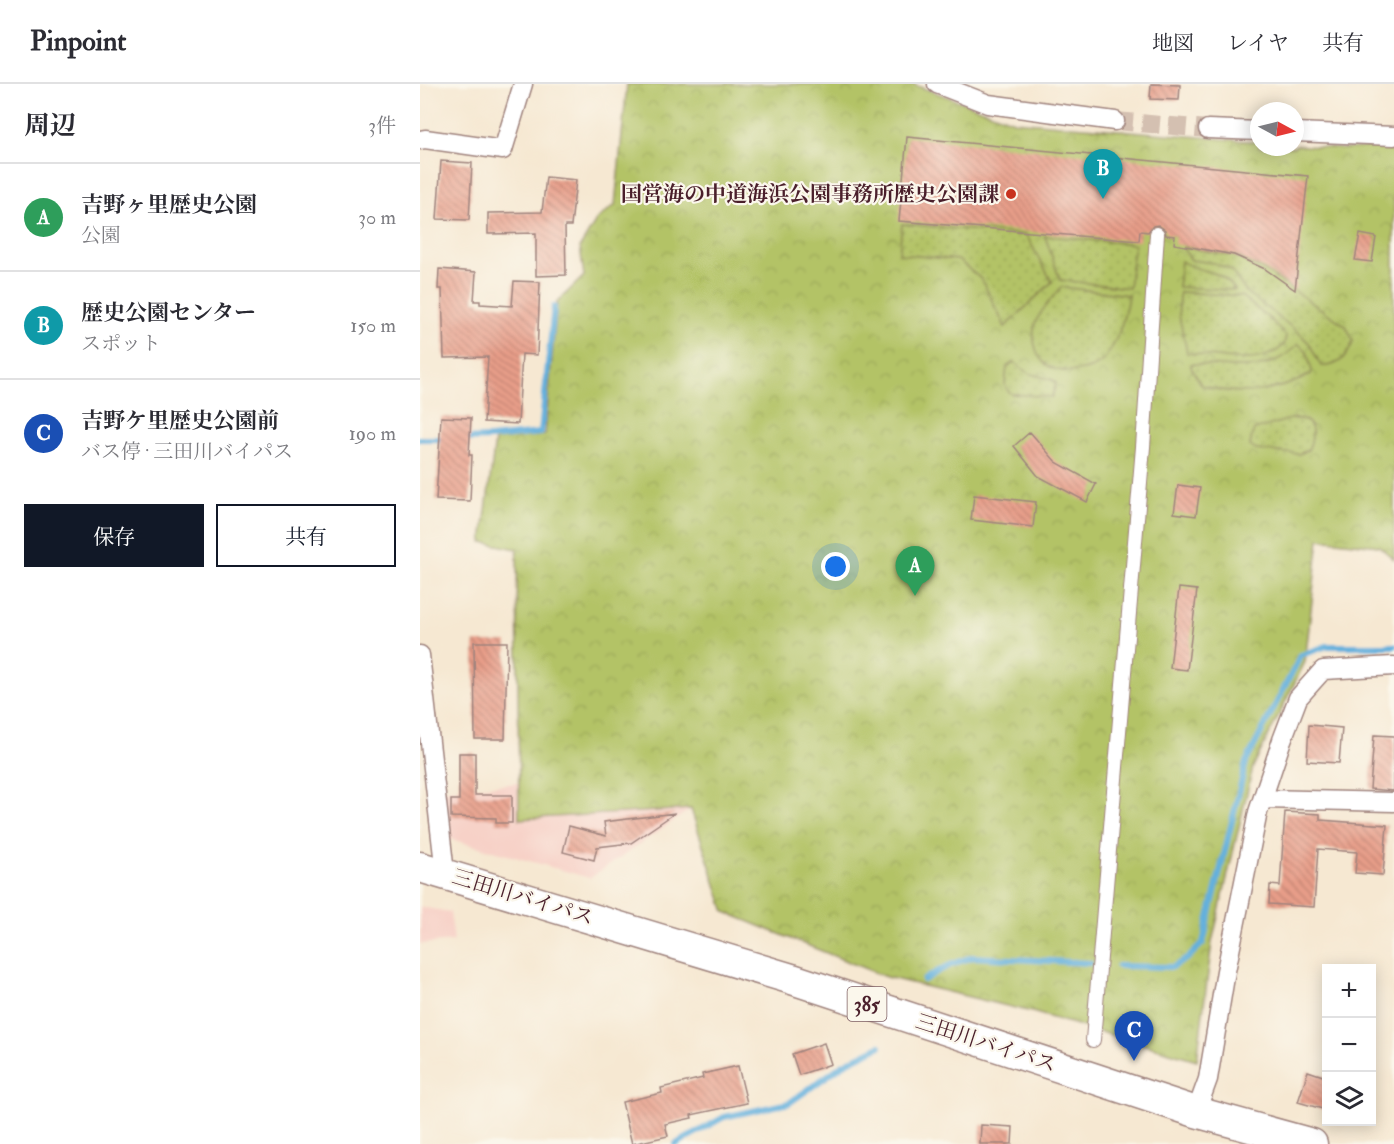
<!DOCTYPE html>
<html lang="ja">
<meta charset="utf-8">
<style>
:root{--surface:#fff;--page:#f7f7f7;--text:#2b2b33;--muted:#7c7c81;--line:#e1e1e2;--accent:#111827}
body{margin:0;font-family:"IM FELL Double Pica","Noto Serif JP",serif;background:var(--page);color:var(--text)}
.controls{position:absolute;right:18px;bottom:18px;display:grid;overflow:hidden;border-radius:0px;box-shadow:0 3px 15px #0003}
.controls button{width:54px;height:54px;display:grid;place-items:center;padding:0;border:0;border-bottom:2px solid var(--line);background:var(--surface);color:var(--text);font:30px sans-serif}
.compass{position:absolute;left:830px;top:18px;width:54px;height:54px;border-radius:50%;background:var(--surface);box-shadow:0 3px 15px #0003;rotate:97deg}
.you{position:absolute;left:416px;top:483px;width:21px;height:21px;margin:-15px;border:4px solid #fff;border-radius:50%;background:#1a73e8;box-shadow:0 0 0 9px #1a73e833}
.badge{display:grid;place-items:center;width:39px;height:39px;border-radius:50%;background:var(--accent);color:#fff;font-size:20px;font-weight:700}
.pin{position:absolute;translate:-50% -50px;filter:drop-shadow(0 2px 3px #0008)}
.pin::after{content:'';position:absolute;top:32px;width:21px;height:18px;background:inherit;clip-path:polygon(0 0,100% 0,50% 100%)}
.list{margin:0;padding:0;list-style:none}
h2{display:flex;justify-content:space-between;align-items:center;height:78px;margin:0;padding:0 24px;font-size:26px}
h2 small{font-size:20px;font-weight:400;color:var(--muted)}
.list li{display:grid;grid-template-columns:39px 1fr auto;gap:18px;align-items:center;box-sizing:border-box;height:108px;padding:0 24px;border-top:2px solid var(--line)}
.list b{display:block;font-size:22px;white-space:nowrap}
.list p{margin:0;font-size:20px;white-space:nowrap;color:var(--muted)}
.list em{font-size:20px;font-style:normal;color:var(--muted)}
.actions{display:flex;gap:12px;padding:18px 24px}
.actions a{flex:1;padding:14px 0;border:2px solid var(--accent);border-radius:0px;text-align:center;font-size:21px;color:var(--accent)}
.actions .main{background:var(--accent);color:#fff}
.icon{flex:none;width:33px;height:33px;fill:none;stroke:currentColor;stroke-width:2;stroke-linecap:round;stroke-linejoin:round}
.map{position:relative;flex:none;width:974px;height:1060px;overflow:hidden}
header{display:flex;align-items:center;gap:36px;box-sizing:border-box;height:84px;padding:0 30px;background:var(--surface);border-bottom:2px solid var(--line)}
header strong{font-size:28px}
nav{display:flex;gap:33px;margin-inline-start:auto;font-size:21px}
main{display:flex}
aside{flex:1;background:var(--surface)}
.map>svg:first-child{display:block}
.built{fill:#f7d1c7}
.park{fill:url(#park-crowns);stroke:#7e7148;stroke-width:1.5}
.garden{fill:url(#garden-dots);stroke:#7e7148;stroke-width:1.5}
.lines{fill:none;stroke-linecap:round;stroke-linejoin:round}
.stream{stroke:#64b0dd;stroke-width:6}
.building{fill:url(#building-back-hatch)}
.minor-tunnel{stroke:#d4c0b1;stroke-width:18;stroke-dasharray:18 9;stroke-linecap:butt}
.pedestrian-casing{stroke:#a0847e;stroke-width:16}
.minor-casing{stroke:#a0847e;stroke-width:21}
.trunk-casing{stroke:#a0847e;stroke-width:33}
.pedestrian{stroke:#fff;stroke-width:14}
.minor{stroke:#fff;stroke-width:18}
.trunk{stroke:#fff;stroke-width:30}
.poi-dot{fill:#c8321e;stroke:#fbf7ec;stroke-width:2}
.labels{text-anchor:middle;stroke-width:4.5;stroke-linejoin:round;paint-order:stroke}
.shield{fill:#fbf7ec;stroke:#7f6065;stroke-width:1.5}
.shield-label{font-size:20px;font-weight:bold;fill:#4a1f2b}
.poi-label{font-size:21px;font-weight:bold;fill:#4a1f2b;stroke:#fbf7ec;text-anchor:end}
.street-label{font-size:21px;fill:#4a1f2b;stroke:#fbf7ec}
</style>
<header>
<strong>Pinpoint</strong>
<nav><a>地図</a><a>レイヤ</a><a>共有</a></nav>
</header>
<main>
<aside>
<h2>周辺<small>3件</small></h2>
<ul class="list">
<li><span class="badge" style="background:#2e9e5b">A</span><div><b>吉野ヶ里歴史公園</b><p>公園</p></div><em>30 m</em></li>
<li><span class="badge" style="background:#0f9aa8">B</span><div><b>歴史公園センター</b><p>スポット</p></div><em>150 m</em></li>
<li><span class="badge" style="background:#1a4fb4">C</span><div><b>吉野ケ里歴史公園前</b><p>バス停 · 三田川バイパス</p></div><em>190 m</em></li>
</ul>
<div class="actions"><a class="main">保存</a><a>共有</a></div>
</aside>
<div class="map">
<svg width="974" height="1060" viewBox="0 0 974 1060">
<defs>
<pattern id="park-crowns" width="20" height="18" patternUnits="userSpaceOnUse" patternTransform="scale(1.5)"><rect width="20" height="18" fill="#b3c366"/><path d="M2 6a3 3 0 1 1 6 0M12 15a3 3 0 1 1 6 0" fill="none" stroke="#9ba759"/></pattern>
<pattern id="garden-dots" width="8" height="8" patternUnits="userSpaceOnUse" patternTransform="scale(1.5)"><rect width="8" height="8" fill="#b3c366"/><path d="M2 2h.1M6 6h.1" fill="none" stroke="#9ba759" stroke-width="1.8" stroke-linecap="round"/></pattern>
<pattern id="building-back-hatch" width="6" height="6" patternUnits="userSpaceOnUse" patternTransform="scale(1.5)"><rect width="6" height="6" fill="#e89e89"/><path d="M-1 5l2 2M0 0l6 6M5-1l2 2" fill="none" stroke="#be8070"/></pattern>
</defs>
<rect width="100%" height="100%" fill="#fbf7ec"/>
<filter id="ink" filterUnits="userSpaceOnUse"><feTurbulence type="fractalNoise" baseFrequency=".0167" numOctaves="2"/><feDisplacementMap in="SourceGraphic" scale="12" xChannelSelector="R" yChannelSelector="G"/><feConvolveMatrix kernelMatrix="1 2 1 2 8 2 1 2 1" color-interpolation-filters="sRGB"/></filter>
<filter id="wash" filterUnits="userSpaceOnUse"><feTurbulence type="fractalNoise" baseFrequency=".008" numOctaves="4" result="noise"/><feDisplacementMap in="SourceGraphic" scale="24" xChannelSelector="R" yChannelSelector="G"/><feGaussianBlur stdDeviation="1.35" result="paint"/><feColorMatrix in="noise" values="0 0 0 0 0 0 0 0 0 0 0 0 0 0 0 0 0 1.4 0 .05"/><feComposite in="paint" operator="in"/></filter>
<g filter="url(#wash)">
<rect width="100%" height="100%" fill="#f6e8d2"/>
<!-- built -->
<path class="built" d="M99 699 100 735 271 725 170 794 27 754 21 706Z
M0 823 30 828 34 857 0 860Z"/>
<!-- park -->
<path class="park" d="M207 0H492L594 37 839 58V63H875V61L924 65 974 61V475L959 462 899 455 885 578 833 683 792 858 777 976 612 928 466 893 305 828 271 725 99 735 97 465 62 458 75 356 125 351 137 218 164 192 160 163 177 135 195 121Z"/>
<!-- garden -->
<path class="garden" d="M482 140 606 151 632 198 585 243 562 196 538 176 479 170Z
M625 152 714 160 709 204 640 196Z
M764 163 814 172 845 187 926 242 933 257C928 273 918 283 901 282L889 259 878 248 826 208 811 186 794 179 771 176 764 166Z
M761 177C782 191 798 182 815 206L758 203Z
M641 203 708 211C705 232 698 258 684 275 673 288 647 290 632 284 616 278 611 255 615 240 619 228 633 213 641 203Z
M760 208 821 212 851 236 866 252 864 261C840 285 797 272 767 269 764 248 755 230 760 208Z
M878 260 886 266 892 287 891 290C859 309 816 313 781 301L771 283V280C812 281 846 294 878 260Z
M594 278 608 289 633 296 636 299 632 313 592 310 588 307 585 301 587 283Z
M870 335C894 332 896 348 888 366L879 370 836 366 830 362 832 351 834 346Z"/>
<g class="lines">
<!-- stream -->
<path class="stream" d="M0 355H26
M42 355 71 354 121 349 134 223
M698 882 753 883 768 874 783 859 826 678 881 571 907 562H974
M504 896C520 885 534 878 553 873L670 879
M256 1060 304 1033 369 1019 424 980 460 962"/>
</g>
<g id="blocks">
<!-- building -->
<path class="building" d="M731 0 760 1 759 16 730 15Z
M487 53 888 92 875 206 845 185 814 171 754 160 755 152 746 151 745 146 738 141 733 142 728 148 720 147 719 157 479 137Z
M21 77 52 79 49 136 17 135Z
M126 93 156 96 151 142H145L146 191 116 192V149L68 150V129L122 128Z
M940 150 956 153 952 178 935 176Z
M19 185 56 188 54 217H60V220L92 222 94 197 120 198 117 271 102 270 98 340 64 338 68 273 24 274 22 205H18Z
M21 333 51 334 49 371H52L50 417 16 416Z
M610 348 636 378 676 400 667 418 618 392 594 362Z
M758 401 780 404 776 432 754 429Z
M554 411 616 418 613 443 551 436Z
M759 504 777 506 767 586 750 584Z
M54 558H87L85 655H55Z
M889 641 922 644 919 679 887 677Z
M954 651 974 652V707L950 705Z
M39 669H55V711H92V739H76V734L31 733V716H39Z
M865 728 900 730V736L967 741 963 791 935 789 937 768 898 765 894 823 849 820 850 801 860 802Z
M255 729 211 759 177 763 174 776 143 768 149 742 186 752 184 738Z
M404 959 411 980 379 991 372 970Z
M318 982 327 1019 271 1031 272 1034 245 1040 248 1052 212 1060 202 1018 242 1009 241 1004 283 994 282 990Z
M888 987 906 993V1026L878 1018Z
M561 1041 593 1043 592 1060H560Z"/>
</g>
</g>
<g filter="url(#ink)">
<use href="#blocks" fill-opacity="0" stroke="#a0847e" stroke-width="1.5"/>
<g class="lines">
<!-- minor-tunnel -->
<path class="minor-tunnel" d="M695 37 788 45"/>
<!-- pedestrian casing -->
<g class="pedestrian-casing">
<path id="pedestrian" d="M673 956 723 363 737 150"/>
</g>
<!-- minor casing -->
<g class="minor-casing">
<path id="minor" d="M517 0 568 20 695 37
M788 45 839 47
M875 48 974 52
M0 56 5 55 83 66 103 0
M0 571 25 789
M843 715 974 718
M776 1028 788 995 806 887 838 728 862 656 878 614 903 586 974 582"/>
</g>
<!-- trunk casing -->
<g class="trunk-casing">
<path id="trunk" d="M0 783 372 895 776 1028 892 1060"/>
</g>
<!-- pedestrian -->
<use href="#pedestrian" class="pedestrian"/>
<!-- minor -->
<use href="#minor" class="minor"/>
<!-- trunk -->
<use href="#trunk" class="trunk"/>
</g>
</g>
<!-- markers -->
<circle class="poi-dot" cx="591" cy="110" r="6"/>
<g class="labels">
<!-- shield labels -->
<rect class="shield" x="427.5" y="903" width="39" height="34" rx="4.5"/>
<g class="shield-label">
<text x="447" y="927">385</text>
</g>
<!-- poi labels -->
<g class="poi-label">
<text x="579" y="117">国営海の中道海浜公園事務所歴史公園課</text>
</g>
<!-- street labels -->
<g class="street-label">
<text transform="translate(103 813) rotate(17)" y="7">三田川バイパス</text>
<text transform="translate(566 959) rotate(18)" y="7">三田川バイパス</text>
</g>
</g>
</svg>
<div class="controls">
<button>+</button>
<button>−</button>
<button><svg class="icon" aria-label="layers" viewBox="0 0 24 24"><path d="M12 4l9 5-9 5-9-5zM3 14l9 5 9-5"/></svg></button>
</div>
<svg class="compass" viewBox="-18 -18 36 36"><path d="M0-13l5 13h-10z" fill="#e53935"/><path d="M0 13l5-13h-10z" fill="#7c7c81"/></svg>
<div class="you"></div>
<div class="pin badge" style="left:495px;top:512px;background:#2e9e5b">A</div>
<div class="pin badge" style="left:683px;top:115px;background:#0f9aa8">B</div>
<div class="pin badge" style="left:714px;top:977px;background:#1a4fb4">C</div>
</div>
</main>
